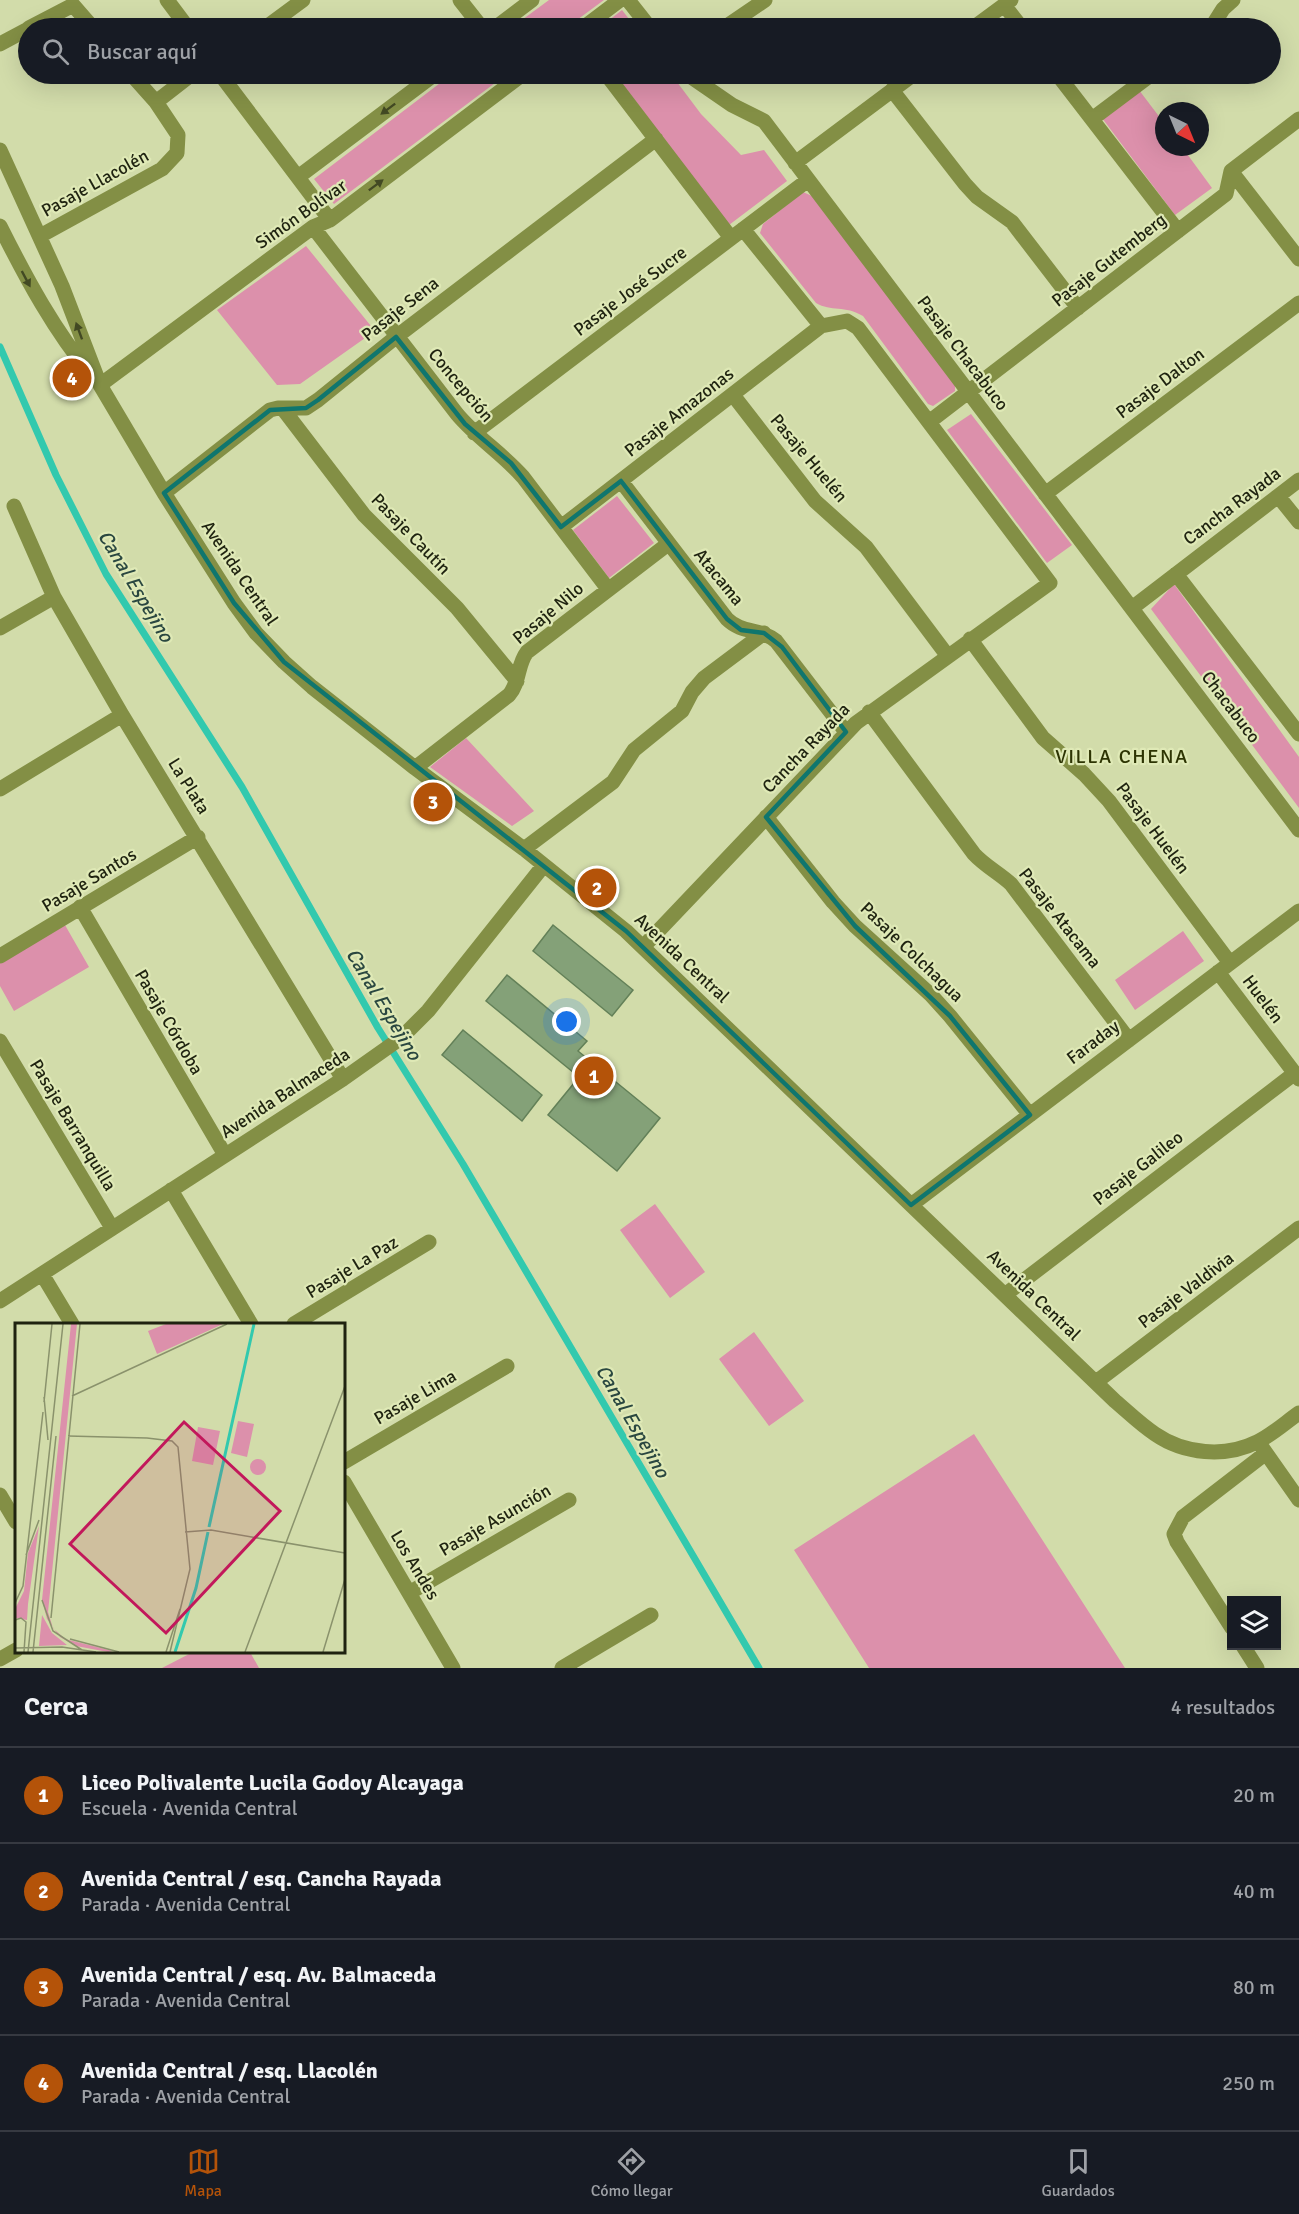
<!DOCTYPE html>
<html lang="es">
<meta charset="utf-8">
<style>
:root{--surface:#171b24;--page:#242831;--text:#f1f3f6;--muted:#9ea1a6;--line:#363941;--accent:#b45309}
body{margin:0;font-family:Signika,sans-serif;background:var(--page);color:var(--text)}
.controls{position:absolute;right:18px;bottom:18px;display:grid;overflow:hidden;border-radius:0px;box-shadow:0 6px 24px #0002}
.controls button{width:54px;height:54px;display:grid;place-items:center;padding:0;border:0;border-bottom:2px solid var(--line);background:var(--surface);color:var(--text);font:30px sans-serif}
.compass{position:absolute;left:1155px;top:102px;width:54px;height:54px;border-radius:50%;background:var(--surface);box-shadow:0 6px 24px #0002;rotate:137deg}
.you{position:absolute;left:567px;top:1022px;width:21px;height:21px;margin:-15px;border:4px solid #fff;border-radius:50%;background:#1a73e8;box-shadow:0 0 0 9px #1a73e833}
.badge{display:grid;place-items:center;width:39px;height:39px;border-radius:50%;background:var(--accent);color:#fff;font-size:20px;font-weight:700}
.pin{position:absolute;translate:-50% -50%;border:3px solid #fff;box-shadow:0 2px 6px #0006}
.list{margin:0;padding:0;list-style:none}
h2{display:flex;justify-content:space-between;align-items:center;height:78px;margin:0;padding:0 24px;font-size:26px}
h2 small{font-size:20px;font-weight:400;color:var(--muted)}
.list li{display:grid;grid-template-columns:39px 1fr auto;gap:18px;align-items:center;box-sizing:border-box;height:96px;padding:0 24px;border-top:2px solid var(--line)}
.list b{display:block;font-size:22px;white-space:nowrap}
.list p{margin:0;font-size:20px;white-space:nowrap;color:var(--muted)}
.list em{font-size:20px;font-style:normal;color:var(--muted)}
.icon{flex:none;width:33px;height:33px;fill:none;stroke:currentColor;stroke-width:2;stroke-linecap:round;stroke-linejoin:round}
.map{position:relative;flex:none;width:1299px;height:1668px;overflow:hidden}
.search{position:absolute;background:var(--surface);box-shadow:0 6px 24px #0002;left:18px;right:18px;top:18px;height:66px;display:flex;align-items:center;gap:15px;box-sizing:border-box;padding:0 21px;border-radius:33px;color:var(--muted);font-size:22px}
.sheet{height:462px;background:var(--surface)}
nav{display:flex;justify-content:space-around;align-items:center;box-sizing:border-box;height:84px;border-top:2px solid var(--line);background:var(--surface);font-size:16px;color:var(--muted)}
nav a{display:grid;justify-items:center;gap:3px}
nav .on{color:var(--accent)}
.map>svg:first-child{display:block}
.green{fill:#dc90ab}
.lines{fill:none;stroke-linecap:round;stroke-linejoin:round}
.stream{stroke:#32c9ae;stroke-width:7}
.building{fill:#84a178;stroke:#638058;stroke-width:1.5}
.minor{stroke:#838f45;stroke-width:15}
.oneway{fill:#424923}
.marked{fill:none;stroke:#0f766e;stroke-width:4.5;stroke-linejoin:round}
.labels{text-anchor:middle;stroke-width:4.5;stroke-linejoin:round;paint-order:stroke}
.street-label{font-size:18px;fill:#1f2310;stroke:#dfe9b6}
.water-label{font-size:20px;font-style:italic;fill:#2a4740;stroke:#dfe9b6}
.neighbourhood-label{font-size:20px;letter-spacing:1.5px;fill:#2d3403;stroke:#dfe9b6}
.inset-river{fill:none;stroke:#32c9ae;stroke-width:3}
.inset-road{fill:none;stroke:#8a926c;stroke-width:1.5}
.view{fill:#c2185b;fill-opacity:0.15;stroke:#c2185b;stroke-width:3}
.inset-edge{fill:none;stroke:#1f2310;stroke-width:3}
</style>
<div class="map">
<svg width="1299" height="1668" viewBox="0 0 1299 1668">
<rect width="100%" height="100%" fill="#d2dcaa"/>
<!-- green -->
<path class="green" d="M549 0H604L566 28H511Z
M622 10 636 28H599Z
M452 74H507L334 204 314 179Z
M615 74H671L701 114 741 155 764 150 787 181 729 225Z
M1139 90 1164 123V147H1182L1212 188 1175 215 1102 118Z
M803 192 812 196 955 385V391L933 406 928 404 863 316C845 305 831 312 816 303L760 233 763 224Z
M306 246 375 331 300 384 277 385 217 310Z
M971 414 1072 545 1047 563 947 430Z
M617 496 654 543 609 578 573 530Z
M1174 584 1299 757V808L1151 609Z
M466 738 534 811 512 826 430 767Z
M65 925 89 967 14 1011 0 986V963Z
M1183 931 1204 961 1135 1010 1115 980Z
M655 1204 705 1272 670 1298 620 1230Z
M754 1332 804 1401 769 1426 719 1359Z
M974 1434 1125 1668H869L794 1550Z
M193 1652H250L259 1668H162Z"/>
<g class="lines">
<!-- stream -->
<path class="stream" d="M0 347 56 475 106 574 242 787 378 1028 463 1164 759 1668"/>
</g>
<!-- building -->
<path class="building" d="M553 925 633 990 612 1016 533 951Z
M507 975 587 1041 578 1051 660 1118 617 1171 548 1115 579 1077 486 1001Z
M463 1030 542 1095 522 1121 442 1055Z"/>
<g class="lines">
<!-- minor -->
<path class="minor" d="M167 0 188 28
M460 0 482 28
M628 0 650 28
M1004 5 1022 28
M29 28 73 5 93 28
M265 28 303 0
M495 28 532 0
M583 28 620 0
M724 28 765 0
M973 28 1011 0
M1211 28 1223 9 1233 0
M0 44 28 29
M220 74 330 220
M606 74 731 238
M687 74 732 105 764 121 1299 830
M1057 74 1178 231
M892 90 965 184 977 197 1012 222 1078 308
M156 102 192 74
M1092 119 1152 74
M0 150 62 286 100 385 164 493 234 603 256 633 284 662 312 687 415 768 524 849 626 931 1115 1401C1128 1412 1140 1424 1155 1434 1184 1454 1225 1458 1257 1442 1272 1435 1286 1422 1299 1413
M795 163 914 74
M1231 171 1299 259
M298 177 435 74
M0 226C27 280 54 330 92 376
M313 227 457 414C477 438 503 454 523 477L608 589
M40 236 162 169 177 153 178 135 156 102 131 74
M100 385 313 227 330 220 523 74
M733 395 815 501 866 547 947 655
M283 409 364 515 457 608 517 681
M929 422 1226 194 1231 171 1299 119
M474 433 808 180
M621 481 727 619C742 634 761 628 776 641L846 732
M164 493 270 410 278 408H306L318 400 396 337 656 139
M1045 494 1299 303
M1278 496 1299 522
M14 506 54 597 122 715 343 1079
M561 527 821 326
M1176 574 1299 734
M1132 608 1299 480
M0 628 54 597
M970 639 1043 738 1084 774 1109 801 1230 963
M869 712 974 854C985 866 999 873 1011 884L1129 1040
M415 768 509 695C520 682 517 665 527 652L668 544
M0 789 122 715
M766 817 833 902 855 926 931 995 950 1016 1030 1115
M524 849 613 782 634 750 682 711 692 692 704 678 764 633
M80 907 225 1155
M643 947 856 723 1050 583 858 328 847 321 821 326 743 229
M0 956 198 837
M1218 972 1299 1079
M0 1041 112 1228
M171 1190 251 1324
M911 1205 1299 911
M42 1274 72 1324
M1006 1294 1295 1073
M0 1301 343 1079 401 1038 428 1011 544 865
M294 1324 429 1242
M1096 1382 1299 1228
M1261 1446 1299 1500
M344 1462 507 1366
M344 1482 453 1668
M0 1495 16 1522
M409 1593 569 1500
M1232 1628 1177 1542 1174 1534 1183 1517 1266 1453
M1243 1646 1257 1668
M0 1659 16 1650
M562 1668 651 1615"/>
</g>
<!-- one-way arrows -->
<defs><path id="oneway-solid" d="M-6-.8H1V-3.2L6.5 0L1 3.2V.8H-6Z" transform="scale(1.5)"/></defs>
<g class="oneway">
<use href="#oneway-solid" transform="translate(388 109) rotate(143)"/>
<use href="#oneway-solid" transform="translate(376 185) rotate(-37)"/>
<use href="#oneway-solid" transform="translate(26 279) rotate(62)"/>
<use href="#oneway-solid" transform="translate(79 331) rotate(-110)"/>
</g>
<!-- marked area -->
<path class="marked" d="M396 337 465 424 511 463 561 527 621 481 727 619 741 630 764 633 782 647 846 732 766 817 855 926 950 1016 1030 1115 911 1205 626 931 284 662 234 603 164 493 270 410 306 408 318 400Z"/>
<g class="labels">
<!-- street labels -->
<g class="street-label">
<text transform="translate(95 183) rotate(-29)" y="6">Pasaje Llacolén</text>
<text transform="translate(301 214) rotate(-35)" y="6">Simón Bolívar</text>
<text transform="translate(1109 260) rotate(-38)" y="6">Pasaje Gutemberg</text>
<text transform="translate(630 291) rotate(-37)" y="6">Pasaje José Sucre</text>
<text transform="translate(400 309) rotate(-38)" y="6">Pasaje Sena</text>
<text transform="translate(963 353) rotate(53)" y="6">Pasaje Chacabuco</text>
<text transform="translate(1160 383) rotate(-37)" y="6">Pasaje Dalton</text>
<text transform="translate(461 385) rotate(50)" y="6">Concepción</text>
<text transform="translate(679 412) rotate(-38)" y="6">Pasaje Amazonas</text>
<text transform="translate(809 458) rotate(50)" y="6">Pasaje Huelén</text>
<text transform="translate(1232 506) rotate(-37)" y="6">Cancha Rayada</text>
<text transform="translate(411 534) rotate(46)" y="6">Pasaje Cautín</text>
<text transform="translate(240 573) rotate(56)" y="6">Avenida Central</text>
<text transform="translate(719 577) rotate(51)" y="6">Atacama</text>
<text transform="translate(548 613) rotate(-40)" y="6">Pasaje Nilo</text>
<text transform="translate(1231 707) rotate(53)" y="6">Chacabuco</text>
<text transform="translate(806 748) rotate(-46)" y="6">Cancha Rayada</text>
<text transform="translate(189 786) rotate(58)" y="6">La Plata</text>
<text transform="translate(1153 828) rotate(53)" y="6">Pasaje Huelén</text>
<text transform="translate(89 880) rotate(-31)" y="6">Pasaje Santos</text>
<text transform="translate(1060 918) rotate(52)" y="6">Pasaje Atacama</text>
<text transform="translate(912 952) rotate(44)" y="6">Pasaje Colchagua</text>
<text transform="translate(682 958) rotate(43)" y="6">Avenida Central</text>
<text transform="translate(1263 999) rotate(53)" y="6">Huelén</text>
<text transform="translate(169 1022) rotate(60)" y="6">Pasaje Córdoba</text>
<text transform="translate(1093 1042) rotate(-37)" y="6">Faraday</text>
<text transform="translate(285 1093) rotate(-33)" y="6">Avenida Balmaceda</text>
<text transform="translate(73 1125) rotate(59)" y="6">Pasaje Barranquilla</text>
<text transform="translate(1138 1168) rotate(-38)" y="6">Pasaje Galileo</text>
<text transform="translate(352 1267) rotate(-31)" y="6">Pasaje La Paz</text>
<text transform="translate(1186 1290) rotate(-37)" y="6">Pasaje Valdivia</text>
<text transform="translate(1034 1295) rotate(44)" y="6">Avenida Central</text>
<text transform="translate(415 1397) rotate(-30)" y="6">Pasaje Lima</text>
<text transform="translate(495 1520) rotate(-30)" y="6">Pasaje Asunción</text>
<text transform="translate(415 1565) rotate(59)" y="6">Los Andes</text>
</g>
<!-- water labels -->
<g class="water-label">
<text transform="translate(136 586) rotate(59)" y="7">Canal Espejino</text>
<text transform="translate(384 1004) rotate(59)" y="7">Canal Espejino</text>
<text transform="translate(633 1421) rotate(60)" y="7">Canal Espejino</text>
</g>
<!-- neighbourhood labels -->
<g class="neighbourhood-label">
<text x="1122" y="763">VILLA CHENA</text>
</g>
</g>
<!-- overview -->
<g transform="translate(15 1323)">
<rect width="330" height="330" fill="#d2dcaa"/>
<path d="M56 1H62L33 289 38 305 50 316 98 328 93 329 61 323 45 314 32 296 27 277ZM151 1H208L142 31 133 8ZM223 98 239 101 232 134 216 130ZM183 104 205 108 198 142 177 138ZM235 144a8 8 0 1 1 16 0a8 8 0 1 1-16 0ZM24 203 13 281 12 297 0 295V286L9 268 13 230ZM27 292 37 310 52 322 24 323Z" fill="#dc90ab"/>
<path class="inset-river" d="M194 204 239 1M160 329 181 265 193 209"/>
<path class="inset-road" d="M57 73 212 1M29 74 33 117M29 79 37 1M53 113 132 115 157 118 163 124 175 246 155 329M170 209 196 207 330 230M11 232 24 197M27 277 38 308 67 327M0 280 8 263 28 89M36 295 65 1M0 297 6 295 11 299 9 329M55 316 104 329M0 325 47 324 81 329M13 329 48 1M18 329 41 113M151 329 165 286M230 329 330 63M308 329 330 256"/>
<path class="view" d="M169 99 265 188 151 310 55 221Z"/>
<rect width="330" height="330" class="inset-edge"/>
</g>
</svg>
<div class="controls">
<button><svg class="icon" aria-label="layers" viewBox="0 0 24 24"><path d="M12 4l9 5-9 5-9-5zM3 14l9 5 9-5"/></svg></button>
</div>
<svg class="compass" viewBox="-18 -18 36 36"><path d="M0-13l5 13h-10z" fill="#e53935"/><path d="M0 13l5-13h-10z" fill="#9ea1a6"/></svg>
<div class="you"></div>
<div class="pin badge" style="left:594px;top:1076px">1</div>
<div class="pin badge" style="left:597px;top:888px">2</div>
<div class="pin badge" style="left:433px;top:802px">3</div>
<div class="pin badge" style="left:72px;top:378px">4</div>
<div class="search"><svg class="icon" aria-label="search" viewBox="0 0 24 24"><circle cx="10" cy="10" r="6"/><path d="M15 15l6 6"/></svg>Buscar aquí</div>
</div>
<section class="sheet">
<h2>Cerca<small>4 resultados</small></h2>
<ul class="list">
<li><span class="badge">1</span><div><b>Liceo Polivalente Lucila Godoy Alcayaga</b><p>Escuela · Avenida Central</p></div><em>20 m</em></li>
<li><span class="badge">2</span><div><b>Avenida Central / esq. Cancha Rayada</b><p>Parada · Avenida Central</p></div><em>40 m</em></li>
<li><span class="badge">3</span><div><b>Avenida Central / esq. Av. Balmaceda</b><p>Parada · Avenida Central</p></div><em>80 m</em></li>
<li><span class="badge">4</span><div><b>Avenida Central / esq. Llacolén</b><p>Parada · Avenida Central</p></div><em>250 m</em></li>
</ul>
</section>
<nav>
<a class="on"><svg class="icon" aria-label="map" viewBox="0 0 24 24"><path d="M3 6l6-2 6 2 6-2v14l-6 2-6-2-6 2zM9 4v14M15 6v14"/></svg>Mapa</a>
<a><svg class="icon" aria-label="directions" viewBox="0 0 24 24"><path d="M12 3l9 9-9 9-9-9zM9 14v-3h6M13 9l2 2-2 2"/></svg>Cómo llegar</a>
<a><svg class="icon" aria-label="saved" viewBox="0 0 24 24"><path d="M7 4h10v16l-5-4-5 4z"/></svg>Guardados</a>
</nav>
